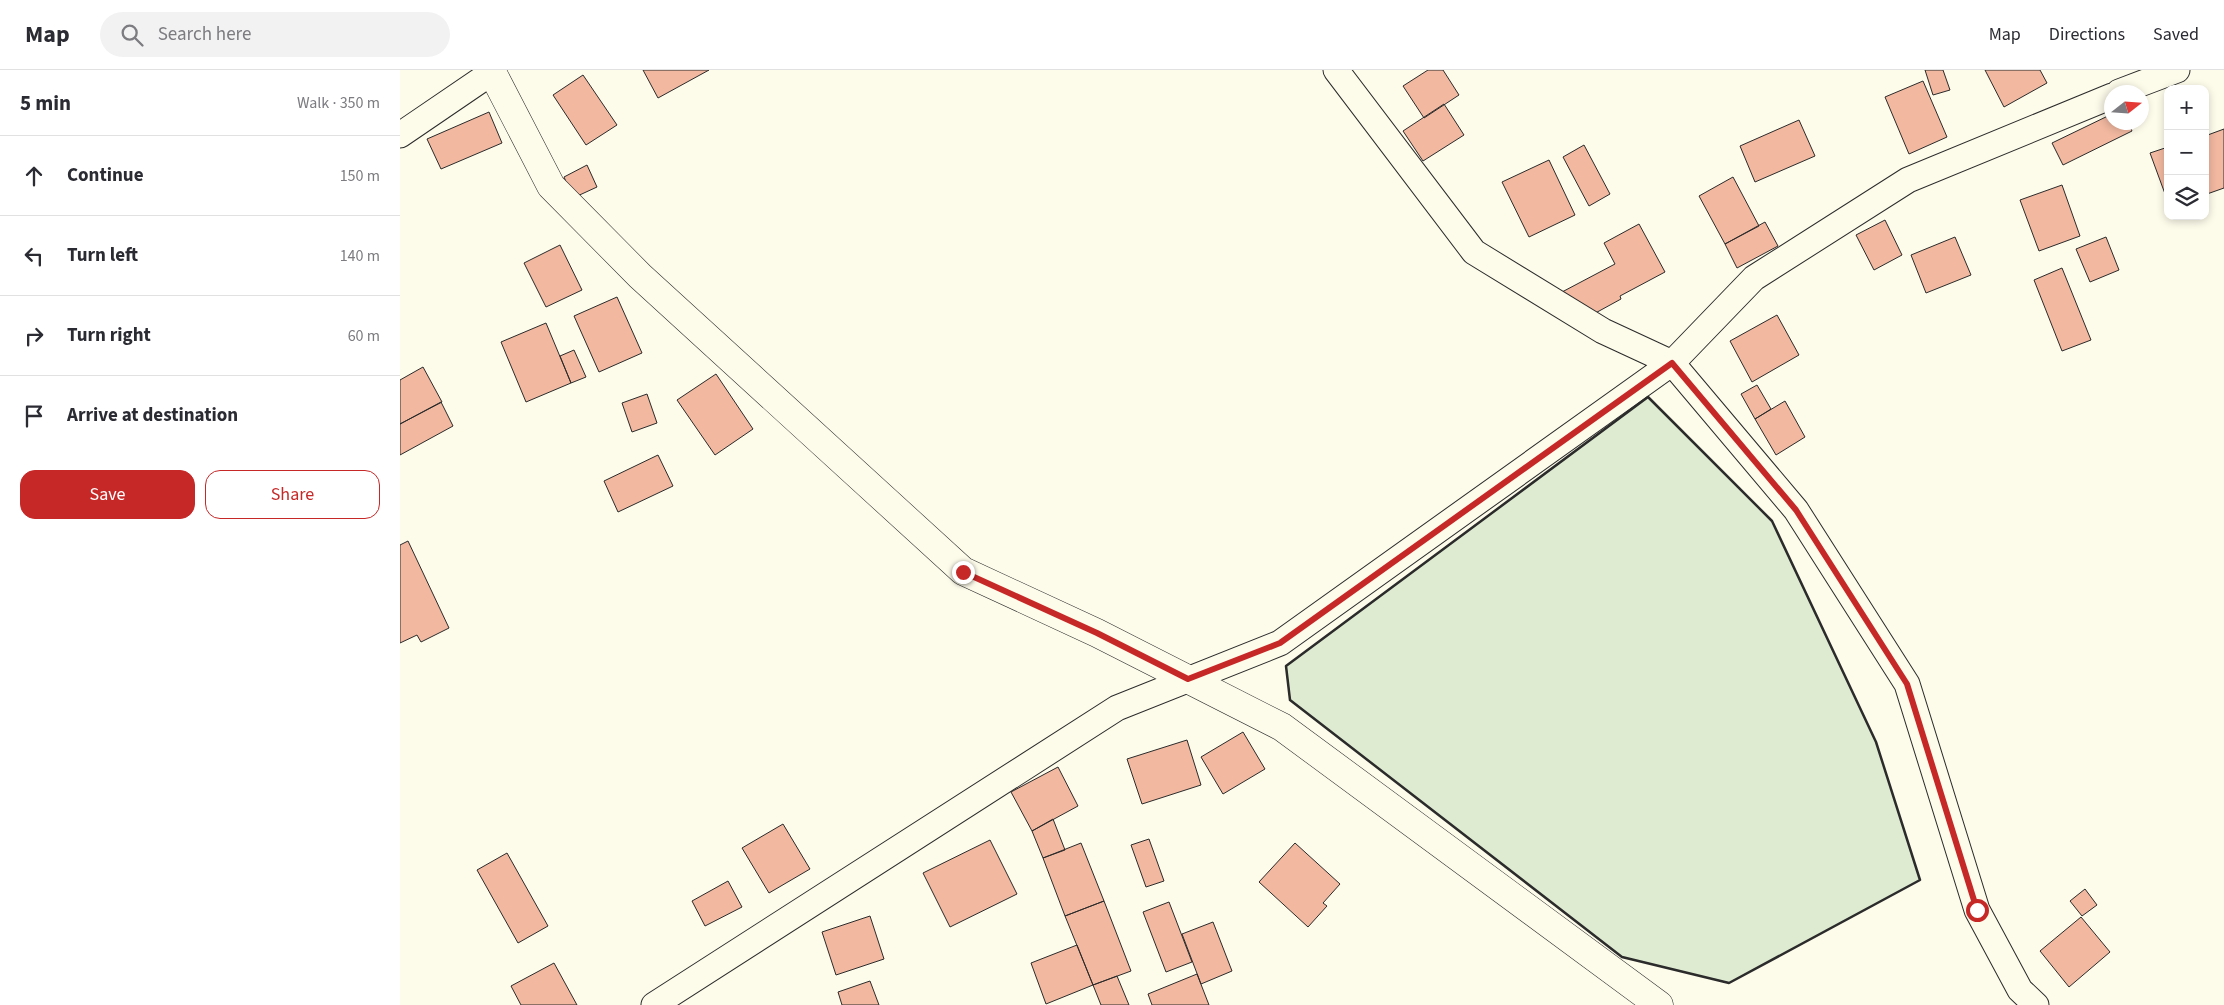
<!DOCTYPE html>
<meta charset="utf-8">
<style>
:root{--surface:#fff;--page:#f2f2f3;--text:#2b2b33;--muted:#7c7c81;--line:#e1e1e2;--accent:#c62828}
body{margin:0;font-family:"Source Sans 3",sans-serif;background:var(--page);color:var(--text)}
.controls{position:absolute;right:15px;top:15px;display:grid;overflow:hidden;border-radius:10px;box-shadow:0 2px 8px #0003}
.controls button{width:45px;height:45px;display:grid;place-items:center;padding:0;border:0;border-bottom:1px solid var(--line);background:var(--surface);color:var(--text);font:25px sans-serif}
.compass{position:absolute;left:1704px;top:15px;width:45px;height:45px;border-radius:50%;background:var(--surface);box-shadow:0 2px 8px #0003;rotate:73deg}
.stop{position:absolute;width:15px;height:15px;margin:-11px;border:4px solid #c62828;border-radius:50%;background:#fff}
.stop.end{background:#c62828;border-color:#fff;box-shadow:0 1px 5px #0008}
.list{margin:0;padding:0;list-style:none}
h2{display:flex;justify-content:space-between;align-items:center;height:65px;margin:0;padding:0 20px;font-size:21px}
h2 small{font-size:16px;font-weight:400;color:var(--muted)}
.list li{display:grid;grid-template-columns:32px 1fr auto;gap:15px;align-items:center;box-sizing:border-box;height:80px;padding:0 20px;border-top:1px solid var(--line)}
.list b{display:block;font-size:19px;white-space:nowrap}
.list em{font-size:16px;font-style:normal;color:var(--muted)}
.actions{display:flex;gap:10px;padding:15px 20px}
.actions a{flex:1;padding:11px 0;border:1px solid var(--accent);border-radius:15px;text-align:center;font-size:18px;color:var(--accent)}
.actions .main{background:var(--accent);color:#fff}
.icon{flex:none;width:28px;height:28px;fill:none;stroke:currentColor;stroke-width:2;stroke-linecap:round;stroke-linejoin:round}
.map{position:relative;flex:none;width:1824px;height:935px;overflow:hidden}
header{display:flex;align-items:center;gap:30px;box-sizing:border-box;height:70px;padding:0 25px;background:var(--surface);border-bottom:1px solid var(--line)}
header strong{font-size:24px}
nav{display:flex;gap:28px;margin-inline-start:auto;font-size:18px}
.search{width:350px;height:45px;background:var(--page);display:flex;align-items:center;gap:12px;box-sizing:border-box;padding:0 18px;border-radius:28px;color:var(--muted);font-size:19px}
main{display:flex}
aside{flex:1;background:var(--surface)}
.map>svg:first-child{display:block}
.green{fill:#deebd1;stroke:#74746e}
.building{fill:#f2b8a0;stroke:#2b2b2b}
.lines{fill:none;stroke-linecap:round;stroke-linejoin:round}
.street-casing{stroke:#2b2b2b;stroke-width:27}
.secondary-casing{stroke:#2b2b2b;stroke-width:29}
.street{stroke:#fdfbea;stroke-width:25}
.secondary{stroke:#fdfbea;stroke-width:28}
.wall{stroke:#2b2b2b;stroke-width:2.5}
.route{stroke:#c62828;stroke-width:6}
</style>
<header>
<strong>Map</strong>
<div class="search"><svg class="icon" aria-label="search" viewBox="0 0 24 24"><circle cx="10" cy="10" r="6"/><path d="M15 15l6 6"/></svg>Search here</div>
<nav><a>Map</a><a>Directions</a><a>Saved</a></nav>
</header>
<main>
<aside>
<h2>5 min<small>Walk · 350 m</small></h2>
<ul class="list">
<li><svg class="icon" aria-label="ahead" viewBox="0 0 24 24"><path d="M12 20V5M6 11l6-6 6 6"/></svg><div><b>Continue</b></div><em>150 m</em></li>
<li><svg class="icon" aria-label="left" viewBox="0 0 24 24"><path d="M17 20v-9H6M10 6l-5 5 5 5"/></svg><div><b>Turn left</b></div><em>140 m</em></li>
<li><svg class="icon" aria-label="right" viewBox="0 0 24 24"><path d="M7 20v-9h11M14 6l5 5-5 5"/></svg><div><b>Turn right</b></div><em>60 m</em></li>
<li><svg class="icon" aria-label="arrive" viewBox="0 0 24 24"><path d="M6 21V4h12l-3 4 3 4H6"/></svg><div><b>Arrive at destination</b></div></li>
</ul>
<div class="actions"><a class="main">Save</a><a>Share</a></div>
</aside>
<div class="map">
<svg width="1824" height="935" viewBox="0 0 1824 935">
<rect width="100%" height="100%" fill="#fdfbea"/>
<!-- green -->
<path class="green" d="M1248 327 1372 451 1476 672 1520 810 1329 913 1222 887 890 630 886 596Z"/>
<!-- building -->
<path class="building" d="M243 0H309L258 28Z
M1028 0H1043L1059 25 1024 48 1003 16Z
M1525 0H1543L1550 20 1533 25Z
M1585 0H1640L1647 13 1604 37Z
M183 5 217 55 186 75 153 25Z
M1523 11 1547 67 1509 84 1485 27Z
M1044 34 1064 65 1023 91 1003 61Z
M89 42 102 73 41 99 27 69Z
M1712 44V52H1728L1732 61 1663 95 1652 73Z
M1399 50 1415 86 1355 112 1340 76Z
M1824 59V118L1807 124 1805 66Z
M1184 75 1210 124 1189 136 1163 87Z
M1768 77V132L1750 83Z
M1149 90 1175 145 1129 167 1102 112Z
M187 95 197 117 173 128 164 107Z
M1333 107 1359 156 1325 174 1299 126Z
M1662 115 1680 166 1639 181 1620 130Z
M1485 150 1502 185 1474 200 1456 165Z
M1365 152 1378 176 1337 198 1325 174Z
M1239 154 1265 202 1220 226 1221 229 1190 246 1162 222 1215 194 1204 173Z
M1555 167 1571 205 1526 223 1511 185Z
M1706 167 1719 200 1690 212 1676 179Z
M160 175 182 220 146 237 124 193Z
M1662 198 1691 270 1662 281 1634 210Z
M217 227 242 283 199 302 174 246Z
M1377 245 1399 285 1352 312 1330 271Z
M146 253 171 313 126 332 101 272Z
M174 280 186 307 171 313 160 286Z
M23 297 42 332 0 354V310Z
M316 304 353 359 315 385 277 330Z
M1357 315 1371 339 1355 349 1341 324Z
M247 324 257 353 232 362 222 333Z
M1385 331 1405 367 1376 385 1355 349Z
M41 332 53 356 0 385V354Z
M258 385 273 416 218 442 204 411Z
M8 471 49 558 21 572 17 565 0 573V475Z
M843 662 865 699 823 724 801 687Z
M787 670 801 715 742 734 727 689Z
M658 697 678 736 632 761 611 722Z
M653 749 665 780 643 788 632 761Z
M383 754 410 799 369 823 342 778Z
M749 769 764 811 746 817 731 775Z
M590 770 617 824 550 857 523 803Z
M681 773 704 831 665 846 643 788Z
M895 773 940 814 923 833 927 836 908 857 859 812Z
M107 783 148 856 118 873 77 800Z
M328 811 342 837 305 856 292 831Z
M1685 819 1697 835 1682 846 1670 831Z
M704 831 731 901 693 915 665 846Z
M769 832 792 892 766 902 743 842Z
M470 846 484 889 436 905 422 862Z
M1681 847 1710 882 1669 917 1640 881Z
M813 852 832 901 801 914 782 864Z
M677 875 693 915 646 934 631 893Z
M154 893 177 935H121L111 916Z
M797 904 809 935H752L748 924Z
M717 906 729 935H701L693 915Z
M470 911 479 935H442L438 922Z"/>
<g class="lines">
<!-- street casing -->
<g class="street-casing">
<path id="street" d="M936 0 1074 182 1203 261 1272 293 1396 440 1507 614 1577 840 1620 920 1636 935
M1719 22 1777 0
M0 65 91 3
M254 935 717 638 880 573 1272 293 1354 208 1508 110 1712 26"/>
</g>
<!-- secondary casing -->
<g class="secondary-casing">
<path id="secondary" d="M91 0 151 116 240 206 563 501 697 563 882 657 1259 935"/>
</g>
<!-- street -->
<use href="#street" class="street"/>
<!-- secondary -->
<use href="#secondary" class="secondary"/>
<!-- wall -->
<path class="wall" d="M1248 327 1372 451 1476 672 1520 810 1329 913 1222 887 890 630 886 596Z"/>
</g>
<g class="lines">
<!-- route -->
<path class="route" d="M563 502 697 563 788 609 880 573 1272 293 1396 440 1507 614 1577 840"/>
</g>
</svg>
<div class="controls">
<button>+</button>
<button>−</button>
<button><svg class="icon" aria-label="layers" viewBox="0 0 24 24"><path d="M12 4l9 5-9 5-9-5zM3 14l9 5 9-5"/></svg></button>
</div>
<svg class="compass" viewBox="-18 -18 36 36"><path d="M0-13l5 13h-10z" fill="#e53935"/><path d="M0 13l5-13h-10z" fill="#7c7c81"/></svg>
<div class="stop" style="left:1577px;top:840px"></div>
<div class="stop end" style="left:563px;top:502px"></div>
</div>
</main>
